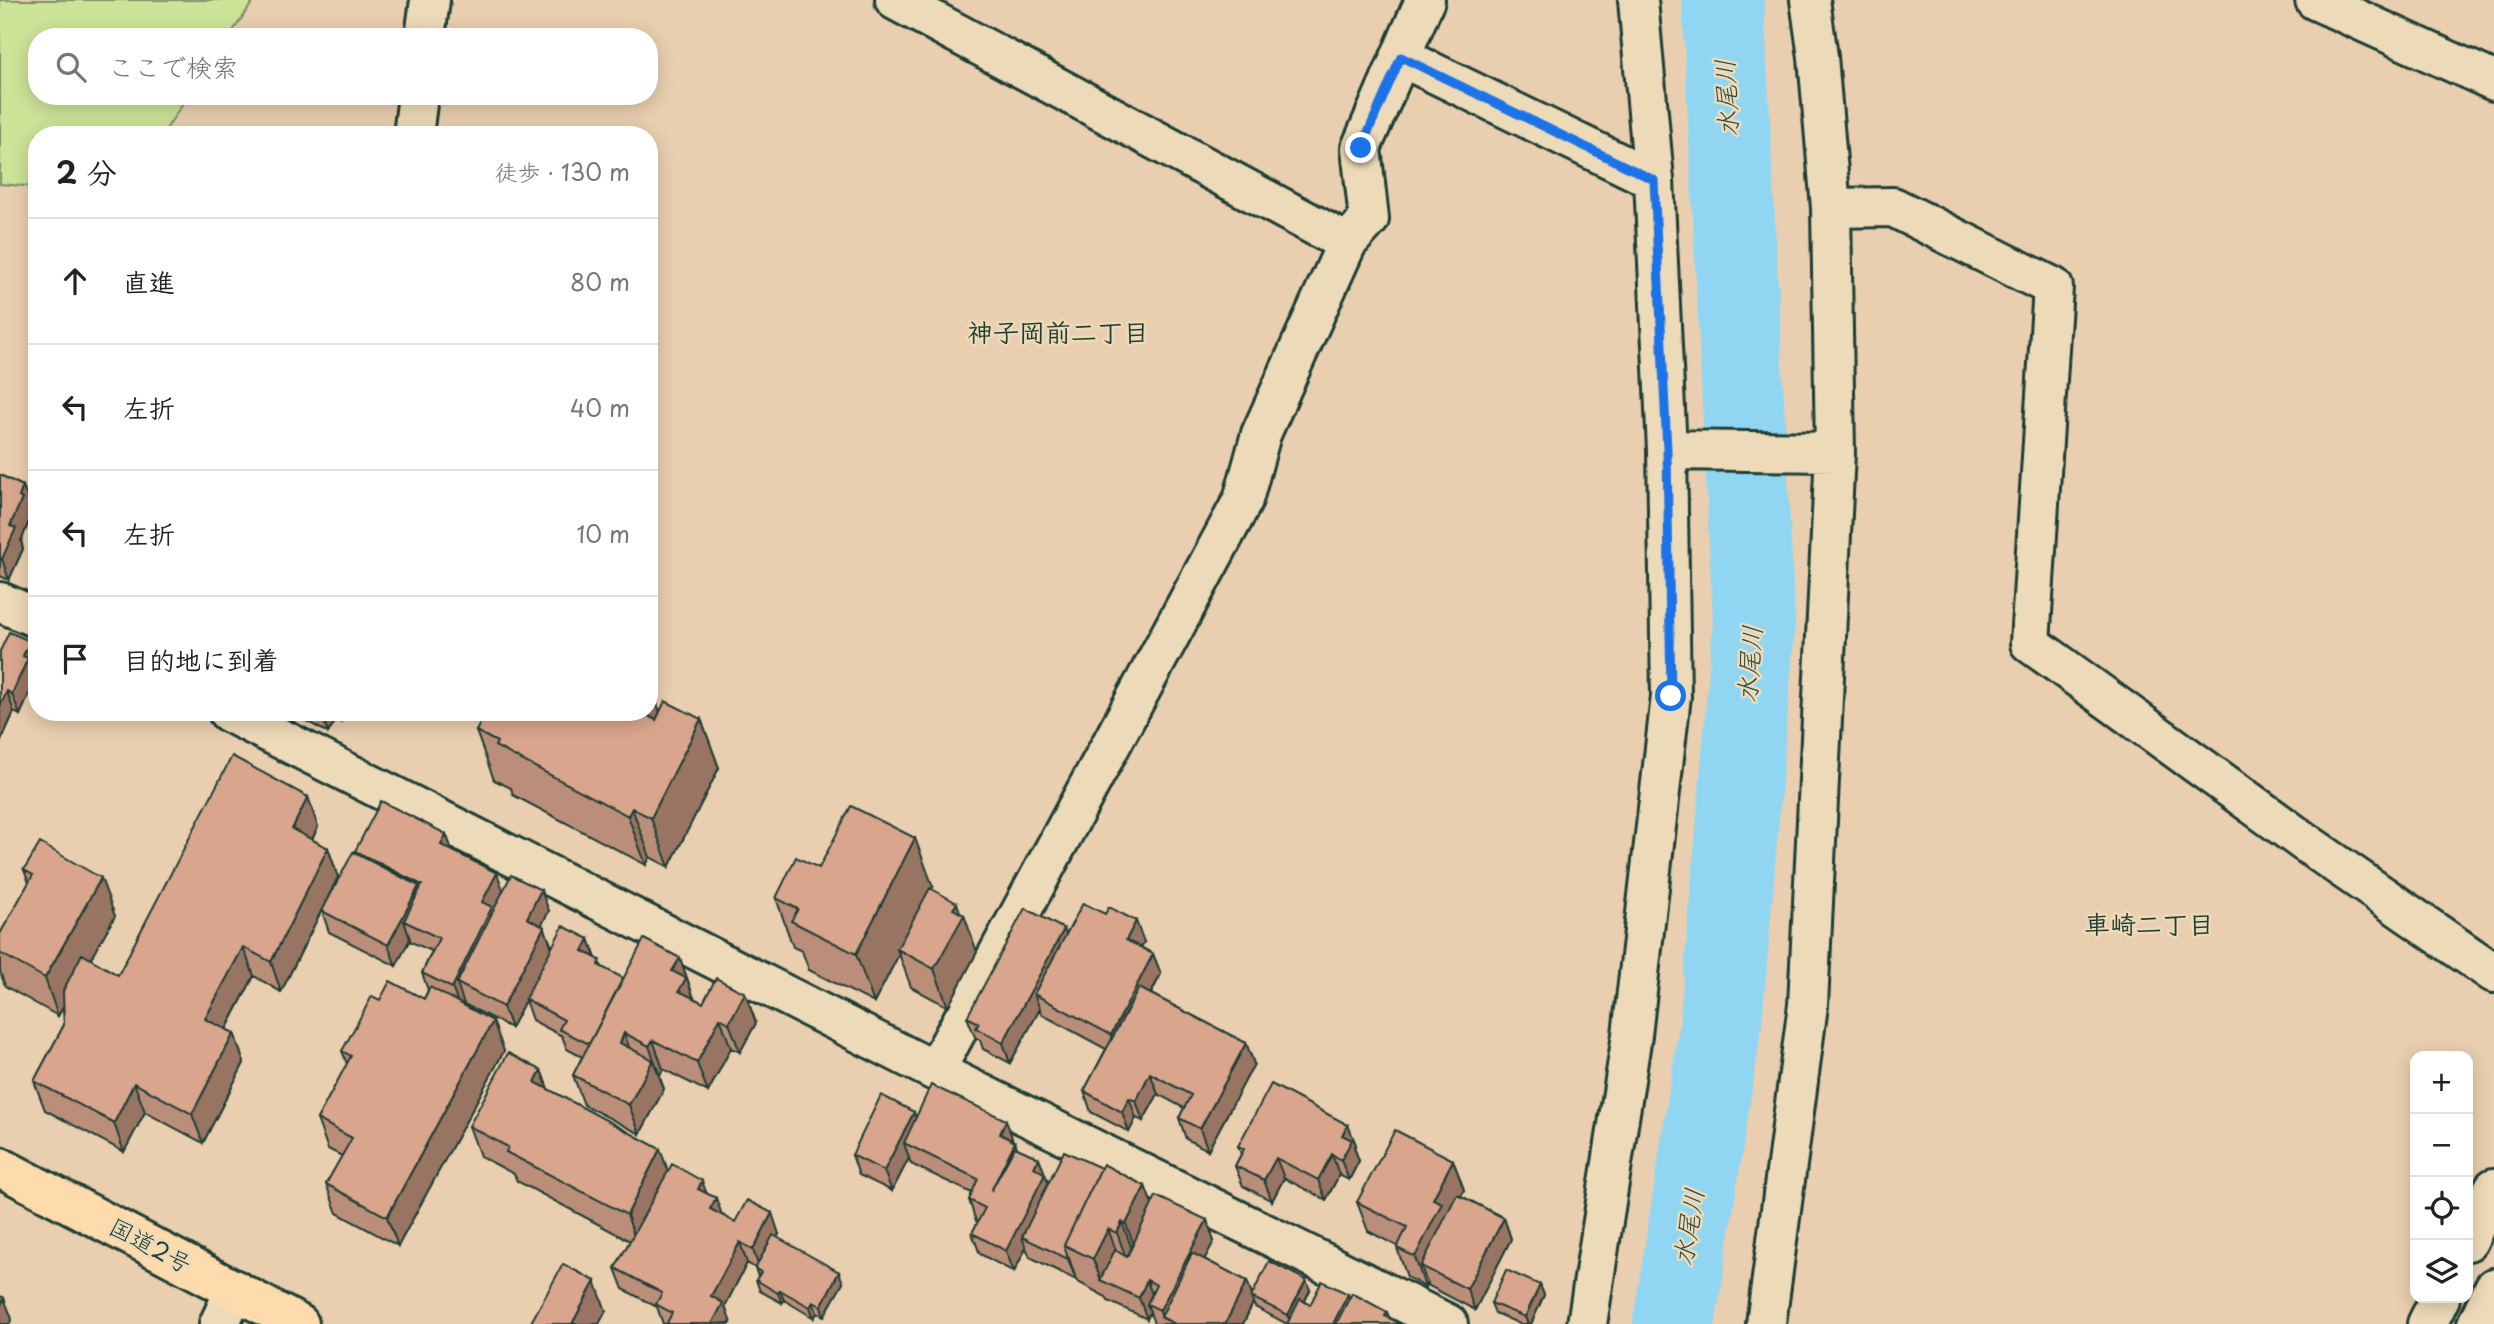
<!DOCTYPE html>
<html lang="ja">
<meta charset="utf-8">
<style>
:root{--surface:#fff;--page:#f6f6f6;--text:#222;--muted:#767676;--line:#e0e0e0}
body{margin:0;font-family:"Playpen Sans","Klee One",sans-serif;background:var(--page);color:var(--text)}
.controls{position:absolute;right:21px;bottom:21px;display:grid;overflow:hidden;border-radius:14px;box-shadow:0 4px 18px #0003}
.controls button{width:63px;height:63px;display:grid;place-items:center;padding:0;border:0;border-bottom:2px solid var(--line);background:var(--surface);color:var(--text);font:35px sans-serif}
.stop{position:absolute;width:21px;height:21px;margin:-16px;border:5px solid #1a73e8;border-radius:50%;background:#fff}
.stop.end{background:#1a73e8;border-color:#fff;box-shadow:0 2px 7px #0008}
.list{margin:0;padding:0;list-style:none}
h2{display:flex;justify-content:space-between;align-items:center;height:91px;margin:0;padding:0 28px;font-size:30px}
h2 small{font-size:23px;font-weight:400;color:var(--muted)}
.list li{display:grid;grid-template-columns:46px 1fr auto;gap:21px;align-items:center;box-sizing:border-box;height:126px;padding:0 28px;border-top:2px solid var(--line)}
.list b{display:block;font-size:26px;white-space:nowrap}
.list em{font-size:23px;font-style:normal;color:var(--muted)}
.icon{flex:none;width:38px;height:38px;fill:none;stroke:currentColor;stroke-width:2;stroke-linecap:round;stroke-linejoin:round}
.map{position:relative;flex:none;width:2494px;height:1324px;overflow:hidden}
.search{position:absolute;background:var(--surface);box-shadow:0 4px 18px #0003;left:28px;top:28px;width:630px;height:77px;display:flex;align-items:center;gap:18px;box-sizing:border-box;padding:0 24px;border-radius:28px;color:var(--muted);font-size:26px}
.panel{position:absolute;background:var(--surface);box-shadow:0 4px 18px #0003;left:28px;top:126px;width:630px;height:595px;border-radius:28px}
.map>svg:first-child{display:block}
.green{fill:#cde398;stroke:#769066;stroke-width:2}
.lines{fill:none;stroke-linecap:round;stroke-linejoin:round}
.river{stroke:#90d6f2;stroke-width:82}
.minor-casing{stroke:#1f3d34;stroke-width:44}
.highway-casing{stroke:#1f3d34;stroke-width:44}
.minor{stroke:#eddab8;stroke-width:38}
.highway{stroke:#fddbac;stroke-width:38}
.wall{fill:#bb8e79;stroke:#1f3d34;stroke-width:2}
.shaded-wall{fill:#987463;stroke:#1f3d34;stroke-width:2}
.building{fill:#d9a58d;stroke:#1f3d34;stroke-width:2}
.route{stroke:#1a73e8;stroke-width:9}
.labels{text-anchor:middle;stroke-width:5;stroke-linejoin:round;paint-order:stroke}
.street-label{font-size:24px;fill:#1f3d34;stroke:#eddab8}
.water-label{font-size:26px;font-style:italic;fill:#2a4c47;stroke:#eddab8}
.neighbourhood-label{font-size:26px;font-weight:bold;fill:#1f3d34;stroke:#eddab8}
</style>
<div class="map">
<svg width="2494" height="1324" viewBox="0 0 2494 1324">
<rect width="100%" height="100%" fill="#e9cfaf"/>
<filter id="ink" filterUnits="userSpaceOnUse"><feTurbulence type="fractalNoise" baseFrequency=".0143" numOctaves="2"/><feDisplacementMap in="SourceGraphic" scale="14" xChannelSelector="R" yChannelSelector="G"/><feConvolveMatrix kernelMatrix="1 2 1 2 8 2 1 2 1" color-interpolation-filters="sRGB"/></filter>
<g filter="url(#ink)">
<!-- green -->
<path class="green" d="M0 0H254L229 37H37V96H188L162 135H37V187L0 184Z"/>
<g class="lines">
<!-- river -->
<path class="river" d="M1674 1324 1721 1023 1754 622 1723 0"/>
<!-- minor casing -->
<g class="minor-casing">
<path id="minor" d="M895 0 1347 243
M2315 0 2494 81
M425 37 430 0
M1401 57 1654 180
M413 135 418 96
M1831 208 1893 207 2053 287 2030 643 2306 843 2494 973
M1667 450 1835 452
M0 602 37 618
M228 712 935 1071 1448 1324
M935 1071 1243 500 1261 434 1347 243 1369 219 1361 148 1425 0
M2468 1241 2494 1188
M219 1324 235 1290
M1587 1324 1632 1035 1671 696 1667 450 1654 180 1638 0
M1766 1324 1808 1005 1835 452 1831 208 1818 57 1810 0
M2427 1324 2440 1298
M2477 1324 2494 1288"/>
</g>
<!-- highway casing -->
<g class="highway-casing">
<path id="highway" d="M0 1167 299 1324"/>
</g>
<!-- minor -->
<use href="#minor" class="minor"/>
<!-- highway -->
<use href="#highway" class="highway"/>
</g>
<!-- wall -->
<path class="wall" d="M0 475 23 486 31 507 28 514 30 519 21 541 23 549 9 580 0 576Z
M0 651 37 660V663L33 671 36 679 20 715 14 712 0 743Z
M290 712H347L341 722 336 719 328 733Z
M660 712 701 719 719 768 669 867 650 857 646 865 513 795 511 788 494 780 476 731Z
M308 797 318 827 312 840 328 848 338 877 281 992 254 976 226 1030 234 1033 244 1063 203 1143 145 1112 124 1152 45 1110 34 1081 64 1025 63 1007 58 1016 5 986 0 971V934L29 883 24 870 115 916 90 959 118 975Z
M446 834 452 850 503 890 549 911 541 926 544 927 552 947 589 939 596 958 603 968 623 979 680 958 694 998 703 1003 745 993 756 1023 740 1052 731 1048 708 1092 663 1069 660 1076 659 1075 664 1089 640 1134 584 1105 573 1075 582 1057 567 1049 562 1036 532 1020 525 1000 511 1028 464 1004 463 1002 462 1004 504 1051 398 1246 337 1213 326 1184 342 1156 328 1149 317 1119 347 1064 342 1051 380 1000 424 999 428 990 422 973 432 951 411 942 410 939 396 966 329 932 322 911 356 854 355 851Z
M819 868 933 887 931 889 960 913 977 952 948 1007 911 987 899 954 874 1003 809 970 802 951 793 947 776 898Z
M1066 934 1144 942 1141 947 1153 954 1161 974 1151 994 1246 1043 1254 1064 1208 1150 1186 1139 1179 1118 1184 1108 1158 1094 1143 1121 1136 1118 1129 1132 1091 1112 1084 1091 1106 1049 1041 1014 1040 1009 1010 1063 983 1049 980 1040 975 1037 967 1017Z
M541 1070 548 1089 668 1171 706 1193 722 1215 735 1222 779 1234 777 1238 843 1283 824 1316 817 1313 814 1318 784 1300 782 1303 760 1291 756 1280 758 1277 755 1268 747 1263 725 1306 730 1324H663L657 1307 623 1289 615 1268 630 1241 517 1181 514 1174 480 1156 469 1126Z
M916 1117 1015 1142 1017 1148 1039 1158 1048 1183 1101 1168 1145 1186 1152 1205 1214 1241 1204 1259 1247 1281 1252 1295 1310 1290 1305 1301 1310 1305 1349 1298 1387 1312 1390 1319 1287 1324 1255 1307 1253 1303 1243 1324H1154L1150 1312 1147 1319 1108 1301 1106 1297 1078 1282 1076 1279V1280L1030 1257 1026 1248 1014 1272 980 1254 972 1233 978 1222 976 1221 969 1200 972 1193 911 1164 909 1158 892 1191 859 1175 852 1155Z
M1348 1125 1356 1145 1354 1147 1359 1161 1349 1180 1339 1175 1326 1200 1284 1178 1272 1201 1243 1186 1235 1166 1241 1154 1238 1146Z
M1453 1160 1464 1190 1461 1196 1504 1218 1511 1239 1475 1310 1429 1286 1427 1283 1425 1287 1407 1277 1397 1248V1246L1368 1231 1357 1202Z
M1540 1285 1544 1295 1531 1324H1520L1495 1313 1491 1303Z"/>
<!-- shaded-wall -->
<path class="shaded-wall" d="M23 486 31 507 28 514 30 519 21 541 23 549 9 580 2 559 19 497Z
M30 641 37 660V663L33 671 36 679 20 715 12 694 23 656Z
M650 685 668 733 637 712H649Z
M7 691 14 712 0 743V706Z
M321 712H334L336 719 328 733Z
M338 712H347L341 722Z
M701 719 719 768 669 867 651 818Z
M308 797 318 827 302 859 292 829Z
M632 808 650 857 646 865 628 816Z
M446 834 454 855 441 845Z
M915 838 933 887 900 951 897 949 899 954 874 1003 856 954Z
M328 848 338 877 281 992 271 962Z
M497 873 504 893 457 983 463 1002 460 1008 452 988 482 902Z
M101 878 115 916 58 1016 45 978Z
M419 886 427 906 404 921 410 939 396 966 388 945Z
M541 890 549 911 534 939 527 918Z
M957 903 962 918 964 915 977 952 948 1007 934 969 953 909Z
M1136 921 1144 942 1134 961 1126 940Z
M544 927 552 948 511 1028 503 1007Z
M1064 929 1072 950 1034 994 1040 1009 1010 1063 1003 1043Z
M589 939 596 960 583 951Z
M243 947 254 976 216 1048 205 1019Z
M1153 954 1161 974 1118 1055 1111 1035Z
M680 958 697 1008 690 1021 672 971Z
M745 993 756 1023 740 1052 729 1023Z
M720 1018 731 1048 708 1092 697 1063Z
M493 1021 504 1051 398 1246 387 1217Z
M234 1033 244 1063 203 1143 192 1114Z
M624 1033 635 1063 620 1043Z
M653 1040 663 1069 660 1076 649 1046Z
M1246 1043 1254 1064 1208 1150 1200 1129Z
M653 1060 664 1089 640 1134 629 1105Z
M541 1070 552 1100 535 1082Z
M1150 1073 1158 1094 1143 1121 1136 1101Z
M134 1083 145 1112 124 1152 114 1123Z
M1129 1098 1136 1118 1129 1132 1122 1112Z
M914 1112 921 1132 904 1143 909 1158 892 1191 884 1171Z
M1006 1120 1013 1141 1000 1134Z
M1348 1125 1356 1145 1354 1147 1359 1161 1349 1180 1341 1160 1342 1135Z
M1015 1142 1022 1162 991 1191Z
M660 1149 671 1179 637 1244 627 1215Z
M1332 1154 1339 1175 1326 1200 1318 1180Z
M1039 1158 1053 1195 1022 1237 1026 1248 1014 1272 1006 1251 1034 1167Z
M1276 1158 1284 1178 1272 1201 1264 1180Z
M1453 1160 1464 1190 1448 1219 1421 1266 1427 1283 1425 1287 1415 1257 1433 1199Z
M702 1181 710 1202 698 1189Z
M1145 1186 1159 1223 1140 1262 1126 1224Z
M716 1198 723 1218 710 1209Z
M772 1213 779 1234 760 1270 753 1250Z
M1504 1218 1511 1239 1475 1310 1467 1289Z
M1207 1220 1214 1241 1172 1322 1162 1318 1160 1310Z
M1122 1222 1136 1260 1131 1271 1117 1233Z
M1108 1229 1122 1266 1101 1280 1093 1259Z
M740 1242 747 1263 725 1306 731 1323 712 1324 711 1296Z
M1069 1258 1076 1279V1280L1068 1259Z
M839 1272 843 1283 824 1316 821 1306Z
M1147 1280 1154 1301 1147 1304 1150 1312 1147 1319 1139 1298Z
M1306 1280 1310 1290 1293 1324H1291L1288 1315Z
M595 1281 606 1311 599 1324H572Z
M1247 1281 1253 1298 1251 1297 1253 1303 1243 1324H1225Z
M1540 1285 1544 1295 1531 1324H1528L1525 1317Z
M780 1290 784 1300 782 1303 778 1293Z
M1348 1294 1355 1315 1350 1324H1333Z
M4 1298 12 1319 9 1324H0V1307Z
M813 1302 817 1313 814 1318 810 1307Z"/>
<!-- building -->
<path class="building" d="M0 475 23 486 19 497 22 499 10 526 16 528 2 559H0Z
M9 632 30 641 23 656 28 658 12 694 7 691 0 706V651Z
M665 701 701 719 651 818 632 808 628 816 495 746 497 742 476 731 486 712H641L656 720Z
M232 756 308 797 292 829 328 848 271 962 243 947 205 1019 234 1033 192 1114 134 1083 114 1123 34 1081 64 1025 63 991 82 954 118 975Z
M381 801 446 834 441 845 497 873 482 902 492 907 452 988 422 973 439 938 404 921 422 885 355 851Z
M851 806 915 838 856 954 791 921 798 909 776 898 796 857 819 868Z
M40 843 101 878 45 978 0 953V934L33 875 24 870Z
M353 852 419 886 388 945 322 911Z
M511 875 541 890 527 918 544 927 503 1007 457 983Z
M930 888 957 903 953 909 964 915 934 969 897 949Z
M1083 903 1105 914 1109 907 1136 921 1126 940 1153 954 1111 1035 1034 994Z
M1025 908 1064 929 1003 1043 976 1028 979 1023 967 1017Z
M563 926 589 939 583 951 600 960 598 965 623 978 589 1044 559 1029 564 1020 525 999Z
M644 939 680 958 672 971 686 978 679 991 703 1003 716 978 745 993 729 1023 720 1018 697 1063 653 1040 649 1046 624 1033 620 1043 653 1060 629 1105 573 1075Z
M390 981 424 999 430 987 493 1021 387 1217 326 1184 352 1138 317 1119 351 1056 342 1051 372 996 380 1000Z
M1139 988 1246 1043 1200 1129 1179 1118 1191 1095 1150 1073 1136 1101 1129 1098 1122 1112 1084 1091Z
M508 1053 541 1070 535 1082 660 1149 627 1215 506 1152 508 1147 469 1126Z
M1271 1084 1348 1125 1342 1135 1352 1140 1341 1160 1332 1154 1318 1180 1276 1158 1264 1180 1235 1166 1244 1149 1238 1146Z
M931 1085 1006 1120 1000 1134 1015 1142 991 1191 1015 1147 1039 1158 1034 1167 1045 1174 1006 1251 972 1233 985 1208 969 1200 978 1179 904 1143Z
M881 1095 914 1112 884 1171 852 1155Z
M1395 1130 1453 1160 1433 1199 1442 1203 1415 1257 1397 1248 1407 1227 1357 1202Z
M1064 1151 1101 1168 1064 1245 1068 1259 1022 1237Z
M672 1164 702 1181 698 1189 716 1198 710 1209 735 1222 747 1200 772 1213 753 1250 740 1242 711 1296 723 1303 712 1324H669L667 1323 672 1313 656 1304 662 1293 615 1268Z
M1103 1164 1145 1186 1126 1224 1122 1222 1117 1233 1108 1229 1093 1259 1064 1245Z
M1457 1194 1504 1218 1467 1289 1421 1266Z
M1156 1196 1207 1220 1160 1310 1147 1304 1156 1285 1147 1280 1139 1298 1100 1280 1115 1250 1127 1257Z
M773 1235 839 1272 821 1306 813 1302 810 1307 780 1290 778 1293 756 1280 761 1272 755 1269Z
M1192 1253 1247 1281 1225 1324H1175L1161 1317Z
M1269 1261 1306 1280 1288 1315 1251 1297Z
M563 1264 595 1281 572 1324H530Z
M1506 1270 1540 1285 1525 1317 1491 1303Z
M1322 1281 1348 1294 1333 1324H1287L1300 1299 1310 1305Z
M1352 1293 1387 1312 1385 1316 1401 1324H1336Z
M0 1296 4 1298 0 1307Z"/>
</g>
<g class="lines" filter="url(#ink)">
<!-- route -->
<path class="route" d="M1361 148 1401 57 1654 180 1667 450 1671 696"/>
</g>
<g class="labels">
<!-- street labels -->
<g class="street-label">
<text transform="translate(150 1246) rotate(28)" y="8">国道2号</text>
</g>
<!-- water labels -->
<g class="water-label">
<text transform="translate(1727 98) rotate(-93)" y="9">水尾川</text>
<text transform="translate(1750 664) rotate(-86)" y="9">水尾川</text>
<text transform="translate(1689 1227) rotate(-81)" y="9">水尾川</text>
</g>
<!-- neighbourhood labels -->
<g class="neighbourhood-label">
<text x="1058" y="342">神子岡前二丁目</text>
<text x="2149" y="934">車崎二丁目</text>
</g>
</g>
</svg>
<div class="controls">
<button>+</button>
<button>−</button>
<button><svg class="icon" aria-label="locate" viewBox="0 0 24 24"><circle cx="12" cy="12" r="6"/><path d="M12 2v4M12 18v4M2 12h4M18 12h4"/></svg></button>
<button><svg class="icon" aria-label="layers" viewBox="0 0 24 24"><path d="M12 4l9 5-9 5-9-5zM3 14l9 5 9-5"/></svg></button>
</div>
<div class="stop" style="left:1671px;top:696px"></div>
<div class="stop end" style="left:1361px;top:148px"></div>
<div class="search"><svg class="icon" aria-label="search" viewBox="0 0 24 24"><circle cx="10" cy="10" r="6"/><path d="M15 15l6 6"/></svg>ここで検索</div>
<section class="panel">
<h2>2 分<small>徒歩 · 130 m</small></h2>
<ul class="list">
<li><svg class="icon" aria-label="ahead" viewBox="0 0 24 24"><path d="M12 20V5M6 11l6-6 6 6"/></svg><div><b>直進</b></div><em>80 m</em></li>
<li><svg class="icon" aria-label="left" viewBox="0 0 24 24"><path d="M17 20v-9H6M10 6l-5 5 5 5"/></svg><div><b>左折</b></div><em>40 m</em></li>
<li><svg class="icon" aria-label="left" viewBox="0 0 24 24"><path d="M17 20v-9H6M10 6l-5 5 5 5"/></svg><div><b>左折</b></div><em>10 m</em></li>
<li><svg class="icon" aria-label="arrive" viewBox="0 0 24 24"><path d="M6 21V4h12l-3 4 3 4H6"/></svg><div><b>目的地に到着</b></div></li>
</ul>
</section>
</div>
